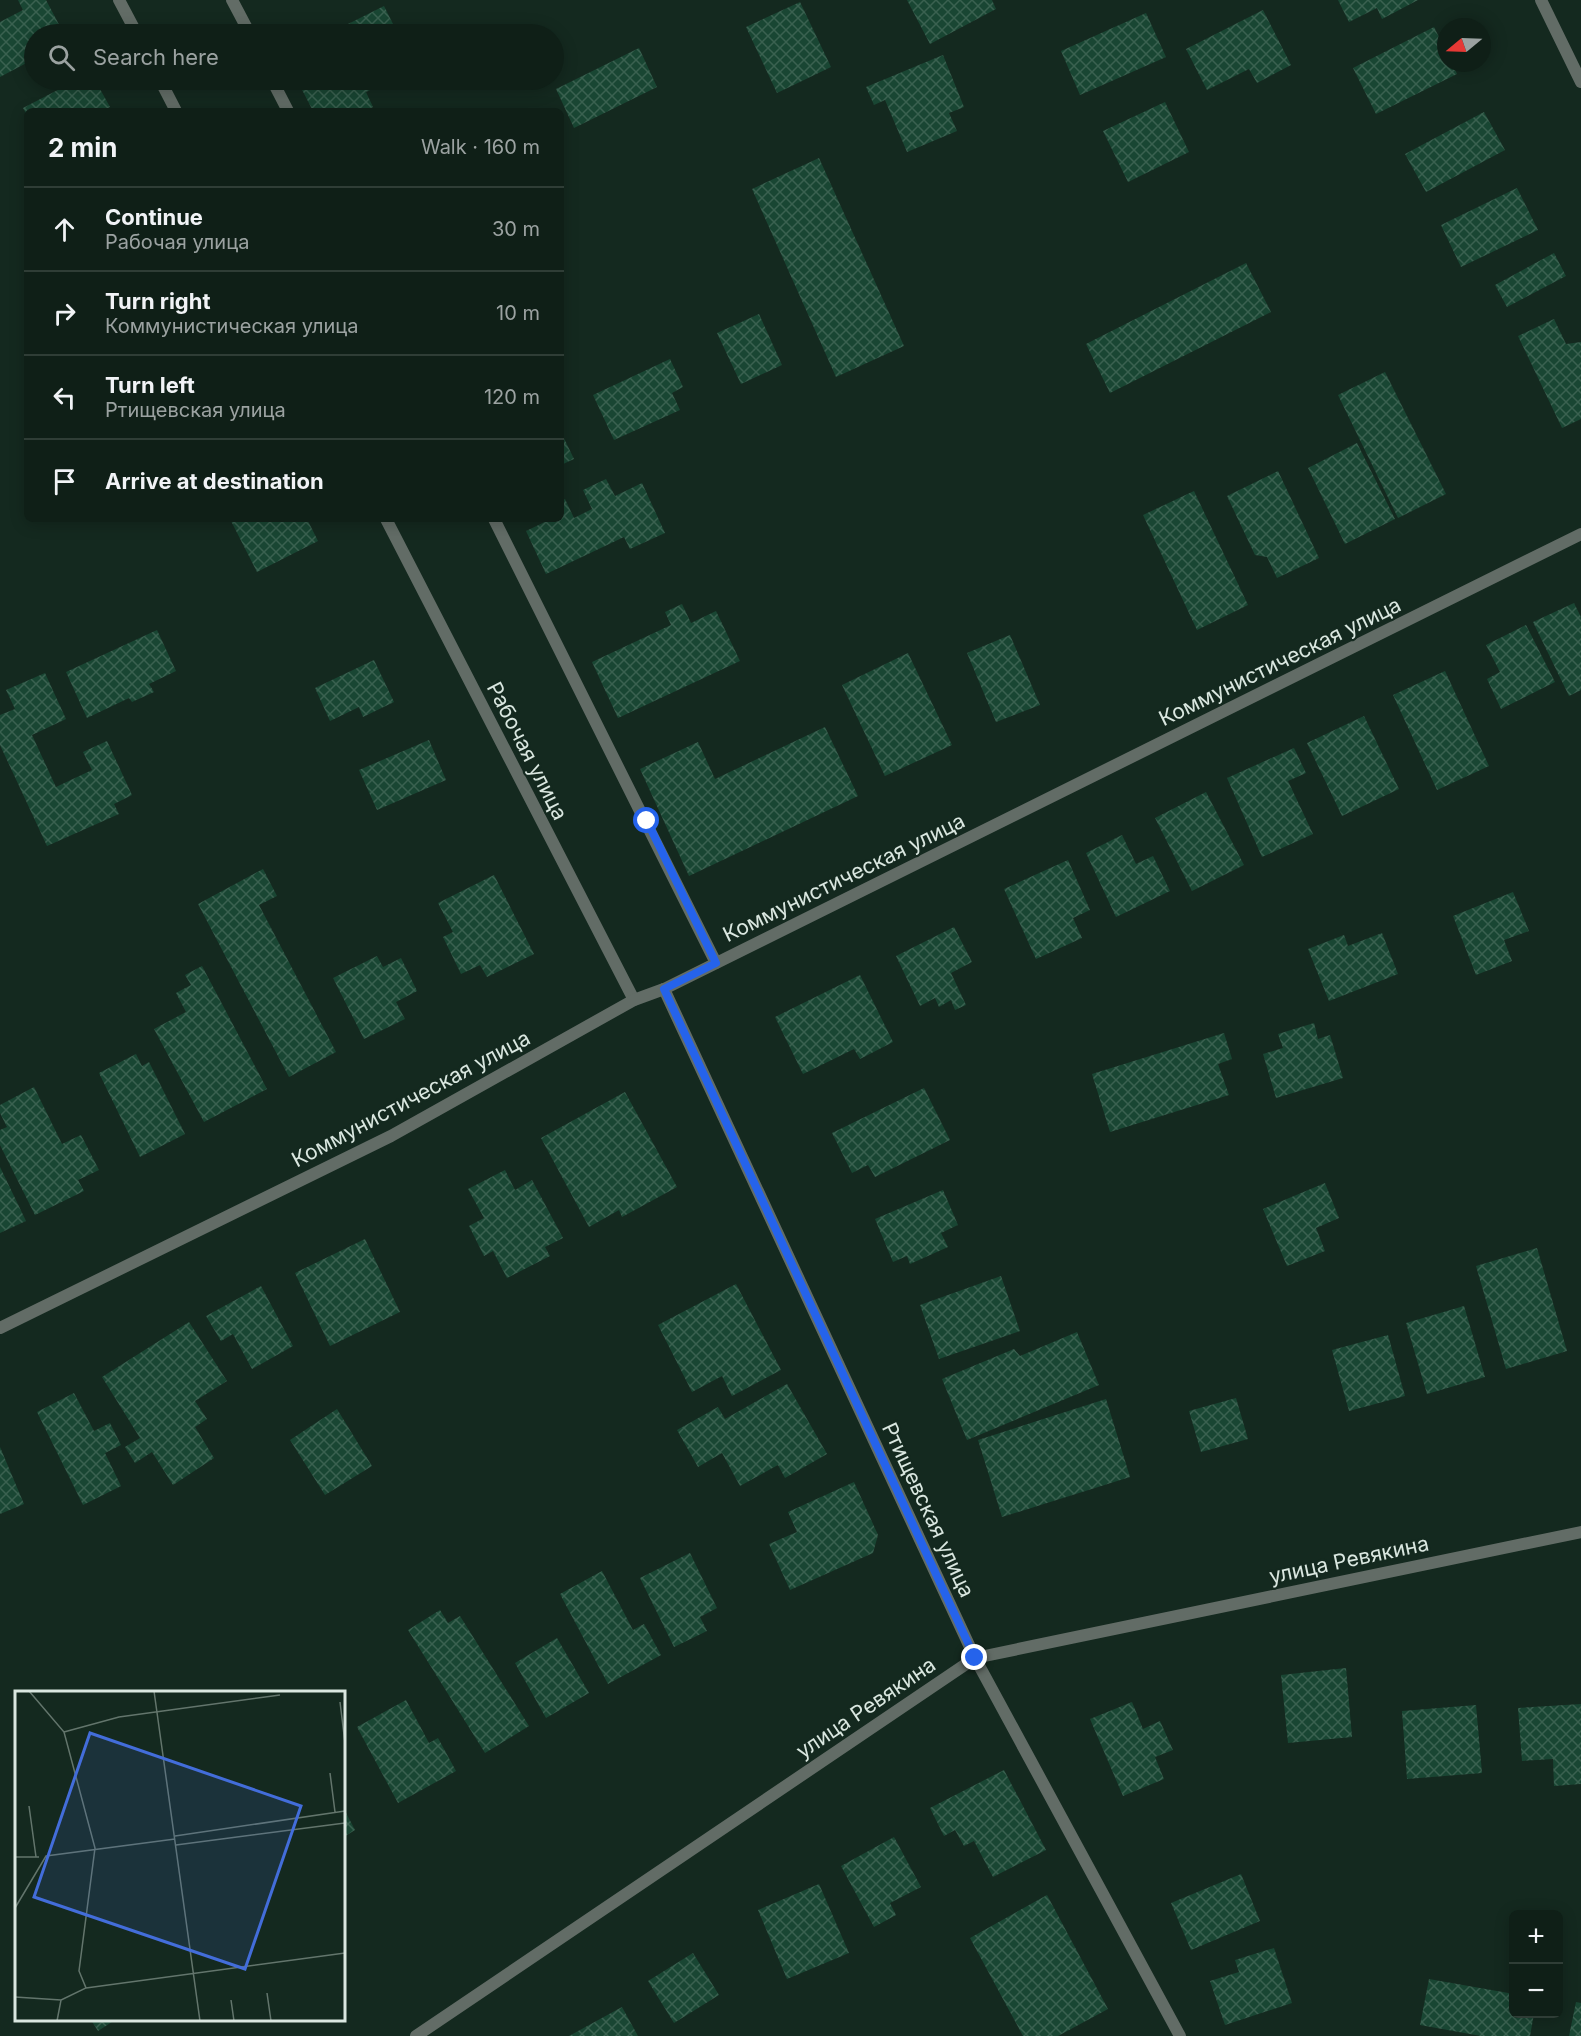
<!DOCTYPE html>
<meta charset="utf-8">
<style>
:root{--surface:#0f1f17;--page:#182720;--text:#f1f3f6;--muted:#9ba2a1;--line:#2f3d36}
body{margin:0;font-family:Inter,sans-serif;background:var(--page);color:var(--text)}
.controls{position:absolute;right:18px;bottom:18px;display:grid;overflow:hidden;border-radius:9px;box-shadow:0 3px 15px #0003}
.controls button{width:54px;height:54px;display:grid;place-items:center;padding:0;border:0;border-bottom:2px solid var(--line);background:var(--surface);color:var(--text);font:30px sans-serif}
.compass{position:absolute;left:1437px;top:18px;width:54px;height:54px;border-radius:50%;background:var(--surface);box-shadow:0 3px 15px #0003;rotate:251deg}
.stop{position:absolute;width:18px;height:18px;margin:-14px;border:4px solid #2563eb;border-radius:50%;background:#fff}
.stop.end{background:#2563eb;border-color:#fff;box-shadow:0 2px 6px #0008}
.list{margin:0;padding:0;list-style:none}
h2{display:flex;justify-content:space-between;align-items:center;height:78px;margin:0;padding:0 24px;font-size:26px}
h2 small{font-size:20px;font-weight:400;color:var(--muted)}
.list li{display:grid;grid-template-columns:39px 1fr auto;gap:18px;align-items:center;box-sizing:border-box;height:84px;padding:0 24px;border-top:2px solid var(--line)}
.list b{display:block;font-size:22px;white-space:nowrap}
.list p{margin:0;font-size:20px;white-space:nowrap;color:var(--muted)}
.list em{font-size:20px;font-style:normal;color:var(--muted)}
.icon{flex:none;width:33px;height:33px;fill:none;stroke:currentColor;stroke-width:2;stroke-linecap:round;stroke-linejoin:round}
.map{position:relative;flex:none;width:1581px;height:2036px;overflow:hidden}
.search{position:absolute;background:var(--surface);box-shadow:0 3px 15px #0003;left:24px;top:24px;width:540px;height:66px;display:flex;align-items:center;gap:15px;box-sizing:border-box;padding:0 21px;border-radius:33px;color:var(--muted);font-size:22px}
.panel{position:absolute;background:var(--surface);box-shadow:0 3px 15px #0003;left:24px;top:108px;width:540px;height:414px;border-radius:9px}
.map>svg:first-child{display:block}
.building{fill:url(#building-cross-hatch)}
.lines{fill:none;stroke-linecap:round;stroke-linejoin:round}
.minor{stroke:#626c66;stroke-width:12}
.tertiary{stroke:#626c66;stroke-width:12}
.route{stroke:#2563eb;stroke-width:8}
.labels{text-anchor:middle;stroke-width:4.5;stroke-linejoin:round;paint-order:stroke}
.street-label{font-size:21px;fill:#dae7e0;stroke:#14291f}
.inset-road{fill:none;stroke:#63756c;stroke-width:1.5}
.view{fill:#436dda;fill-opacity:0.15;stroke:#436dda;stroke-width:3}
.inset-edge{fill:none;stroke:#dae7e0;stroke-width:3}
</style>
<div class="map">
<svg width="1581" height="2036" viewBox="0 0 1581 2036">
<defs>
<pattern id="building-cross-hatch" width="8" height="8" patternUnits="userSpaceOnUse" patternTransform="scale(1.5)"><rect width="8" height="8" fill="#194633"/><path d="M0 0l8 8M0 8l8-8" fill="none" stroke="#3a6150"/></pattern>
</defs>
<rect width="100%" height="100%" fill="#14291f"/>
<!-- building -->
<path class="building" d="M18 0H46L64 34H34V59L0 77V22L23 10Z
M907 0H992L996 9 930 44Z
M1338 0H1418L1382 19 1377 8 1349 22Z
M800 2 831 67 777 93 746 27Z
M384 6 398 34H328Z
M1263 10 1291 65 1257 83 1249 69 1207 90 1186 49Z
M1146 13 1166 57 1080 95 1061 51Z
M1434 27 1446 51V63H1452L1457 74 1376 114 1353 68Z
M639 48 657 87 574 128 556 89Z
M943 55 964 107 949 113 957 131 907 152 885 100 874 105 866 87Z
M77 80H95L110 107 102 111H27V115L23 108Z
M297 80H390L366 92 373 107 365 111H313Z
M1165 102 1189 152 1128 182 1103 131Z
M1484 112 1505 150 1426 192 1405 154Z
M819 158 904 346 836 377 752 189Z
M1517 188 1538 230 1461 267 1441 225Z
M1554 253 1566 276 1507 307 1495 285Z
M1246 263 1271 312 1110 393 1086 344Z
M759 314 782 365 741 384 717 333Z
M1554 319 1566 344 1581 342V419L1562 428 1518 336Z
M670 359 683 387 672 393 680 410 614 440 593 395Z
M1385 372 1446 494 1398 518 1338 395Z
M561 432 574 459 561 465Z
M1357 443 1395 519 1345 544 1308 468Z
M1278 471 1319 558 1277 578 1267 557 1255 555 1227 496Z
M606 479 615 496 642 483 665 533 630 549 624 537 546 574 526 531 551 519H561V501L565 499 574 518 592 509 583 490Z
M1194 491 1248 605 1197 630 1143 515Z
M230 519H307L318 541 257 572Z
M1574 603 1581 617V690L1569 696 1533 622Z
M682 604 691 623 716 611 740 661 618 718 592 662 671 625 665 612Z
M1526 625 1555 682 1501 709 1487 679 1500 672 1486 645Z
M157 630 176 671 149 684 154 692 132 702 129 698 87 718 66 672Z
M1010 635 1040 705 996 722 967 653Z
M908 653 952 745 885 776 842 685Z
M374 660 394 702 363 717 359 707 330 721 315 688Z
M1445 671 1489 766 1437 790 1393 695Z
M45 673 66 719 32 735 56 787 92 770 83 752 107 741 132 795 114 804 119 814 47 846 0 745V715L15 709 6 690Z
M1364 716 1399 789 1342 816 1307 743Z
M825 727 858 796 689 876 640 769 698 742 715 779Z
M429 740 446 780 377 810 359 770Z
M1294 748 1306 773 1288 781 1313 834 1262 857 1227 778Z
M1206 792 1244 865 1192 891 1155 818Z
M1122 835 1136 864 1153 856 1170 891 1116 917 1086 853Z
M1068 860 1090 910 1073 918 1082 938 1036 959 1004 889Z
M263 869 277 896 259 905 336 1052 289 1077 198 904Z
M494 875 534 954 487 977 480 965 461 974 443 937 453 932 438 903Z
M1513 892 1529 931 1504 940 1512 961 1476 975 1453 916Z
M954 927 972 962 951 973 966 1005 955 1010 951 1000 939 1007 935 998 920 1006 896 956Z
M1382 933 1398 974 1329 1001 1308 949 1344 935 1348 946Z
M377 956 383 967 401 958 417 991 396 1002 405 1019 364 1039 333 978Z
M202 966 267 1089 204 1122 154 1029 186 1012 176 993 191 985 185 975Z
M860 975 893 1042 860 1059 854 1049 803 1074 775 1017Z
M1314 1023 1318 1039 1330 1035 1343 1078 1276 1098 1263 1054 1283 1048 1278 1034Z
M1224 1033 1232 1059 1218 1064 1229 1095 1110 1132 1092 1074Z
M136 1054 142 1066 149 1062 185 1134 140 1157 99 1073Z
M34 1087 62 1144 81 1135 99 1170 78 1180 84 1191 35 1215 0 1145V1130L7 1127 0 1113V1105Z
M924 1088 950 1140 875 1177 868 1165 852 1173 832 1133Z
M625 1092 677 1187 622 1217 619 1210 589 1227 541 1138Z
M0 1167 26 1221 0 1233Z
M505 1170 515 1190 532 1180 563 1238 545 1247 550 1256 507 1278 493 1251 484 1256 469 1226 484 1218 468 1189Z
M1325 1183 1339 1218 1316 1228 1325 1251 1287 1266 1263 1209Z
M943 1190 958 1225 941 1233 948 1247 910 1264 907 1256 893 1262 875 1219Z
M365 1239 400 1312 330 1346 295 1273Z
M1537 1248 1567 1351 1506 1369 1476 1266Z
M1001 1276 1020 1331 939 1359 920 1305Z
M736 1284 781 1370 732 1396 722 1376 692 1392 658 1325Z
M261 1286 293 1346 252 1369 233 1334 221 1341 206 1316Z
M1464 1306 1485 1377 1427 1394 1406 1323Z
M189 1322 227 1381 195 1401 207 1419 195 1427 214 1458 173 1485 152 1452 135 1463 125 1447 140 1438 102 1377Z
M1077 1332 1099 1385 967 1440 942 1379 1014 1349 1020 1356Z
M1388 1335 1405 1396 1349 1411 1332 1350Z
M787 1384 827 1454 785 1478 778 1465 740 1486 722 1453 698 1467 677 1430 718 1407 725 1419Z
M74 1393 94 1431 110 1423 121 1445 105 1453 121 1486 83 1505 37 1412Z
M1236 1398 1248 1439 1201 1452 1189 1411Z
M1106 1399 1130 1477 1002 1517 978 1440Z
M337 1409 372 1466 325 1495 290 1440Z
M0 1447 24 1504 0 1514Z
M854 1482 878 1535 873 1553 790 1590 769 1544 797 1532 788 1512Z
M690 1553 717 1608 700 1617 707 1631 674 1647 640 1578Z
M602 1571 633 1630 644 1624 661 1655 608 1684 560 1594Z
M440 1610 448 1623 460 1616 529 1726 485 1753 408 1630Z
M557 1638 589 1693 546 1718 515 1663Z
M1346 1668 1352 1737 1288 1743 1281 1675Z
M406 1700 429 1743 438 1738 456 1771 398 1803 357 1727Z
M1132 1702 1143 1729 1160 1721 1173 1750 1155 1757 1164 1779 1123 1796 1090 1719Z
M1581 1704V1784L1554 1786 1553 1759 1522 1761 1518 1708Z
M1476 1705 1482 1773 1407 1779 1402 1711Z
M1004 1770 1046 1850 993 1877 974 1841 964 1846 955 1830 944 1836 930 1808Z
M344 1809 355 1830 344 1837Z
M894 1837 921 1887 890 1903 896 1915 874 1927 841 1866Z
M1241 1874 1260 1921 1191 1950 1171 1903Z
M819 1884 849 1953 787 1979 758 1910Z
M1047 1895 1108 2009 1058 2036H1023L970 1938Z
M1274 1948 1292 2003 1225 2025 1210 1981 1239 1972 1235 1960Z
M693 1953 719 1995 674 2023 648 1981Z
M1429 1979 1514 1994V2014H1534L1530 2036H1481L1420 2025Z
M1576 2002 1581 2003V2036H1569Z
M622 2007 638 2036H569Z
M91 2020H115L98 2031Z"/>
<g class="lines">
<!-- minor -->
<path class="minor" d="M119 0 137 34
M232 0 250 34
M160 80 176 111
M272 80 288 111
M386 519 634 1000
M494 519 716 963
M664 989 975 1658 1180 2036
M416 2036 975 1658 1581 1532"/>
<!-- tertiary -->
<path class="tertiary" d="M1541 0 1581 82
M0 1328 391 1136 634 1000 664 989 1581 534"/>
</g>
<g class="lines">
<!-- route -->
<path class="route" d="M647 821 716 963 664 989 975 1658"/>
</g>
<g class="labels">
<!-- street labels -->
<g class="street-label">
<text transform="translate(1280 662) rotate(-26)" y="7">Коммунистическая улица</text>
<text transform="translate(527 751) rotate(63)" y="7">Рабочая улица</text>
<text transform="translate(844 878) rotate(-26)" y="7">Коммунистическая улица</text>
<text transform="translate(411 1099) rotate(-28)" y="7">Коммунистическая улица</text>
<text transform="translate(928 1510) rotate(65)" y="7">Ртищевская улица</text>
<text transform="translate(1349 1560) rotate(-12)" y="7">улица Ревякина</text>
<text transform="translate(866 1708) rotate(-34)" y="7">улица Ревякина</text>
</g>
</g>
<!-- overview -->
<g transform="translate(15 1691)">
<rect width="330" height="330" fill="#14291f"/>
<path class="inset-road" d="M14 0 49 41 80 157 64 280 71 297 46 309 42 330M139 0 185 330M278 0H297M325 11 330 52M49 41 104 26 265 4M315 82 320 121M14 115 21 166M160 145 330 120M161 154 330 132M0 166H24M0 217 31 165 160 148M71 297 330 262M252 302 256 330M0 306 46 309M216 309 219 330"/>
<path class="view" d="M75 42 286 115 230 278 19 206Z"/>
<rect width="330" height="330" class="inset-edge"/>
</g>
</svg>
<div class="controls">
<button>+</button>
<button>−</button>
</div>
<svg class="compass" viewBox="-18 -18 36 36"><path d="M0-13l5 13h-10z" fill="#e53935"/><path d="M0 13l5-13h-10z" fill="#9ba2a1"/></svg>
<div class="stop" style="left:647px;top:821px"></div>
<div class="stop end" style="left:975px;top:1658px"></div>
<div class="search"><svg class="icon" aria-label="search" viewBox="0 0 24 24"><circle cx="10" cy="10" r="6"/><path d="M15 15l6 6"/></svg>Search here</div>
<section class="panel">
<h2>2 min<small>Walk · 160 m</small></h2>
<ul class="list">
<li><svg class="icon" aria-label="ahead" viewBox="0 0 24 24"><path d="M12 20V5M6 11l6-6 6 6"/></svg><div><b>Continue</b><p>Рабочая улица</p></div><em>30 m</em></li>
<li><svg class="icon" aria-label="right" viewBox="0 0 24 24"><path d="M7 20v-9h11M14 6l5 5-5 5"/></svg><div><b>Turn right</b><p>Коммунистическая улица</p></div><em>10 m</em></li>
<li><svg class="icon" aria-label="left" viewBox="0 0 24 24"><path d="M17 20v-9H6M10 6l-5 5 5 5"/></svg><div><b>Turn left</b><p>Ртищевская улица</p></div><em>120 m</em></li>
<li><svg class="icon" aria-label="arrive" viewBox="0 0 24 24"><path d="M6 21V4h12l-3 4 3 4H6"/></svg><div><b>Arrive at destination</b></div></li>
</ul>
</section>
</div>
